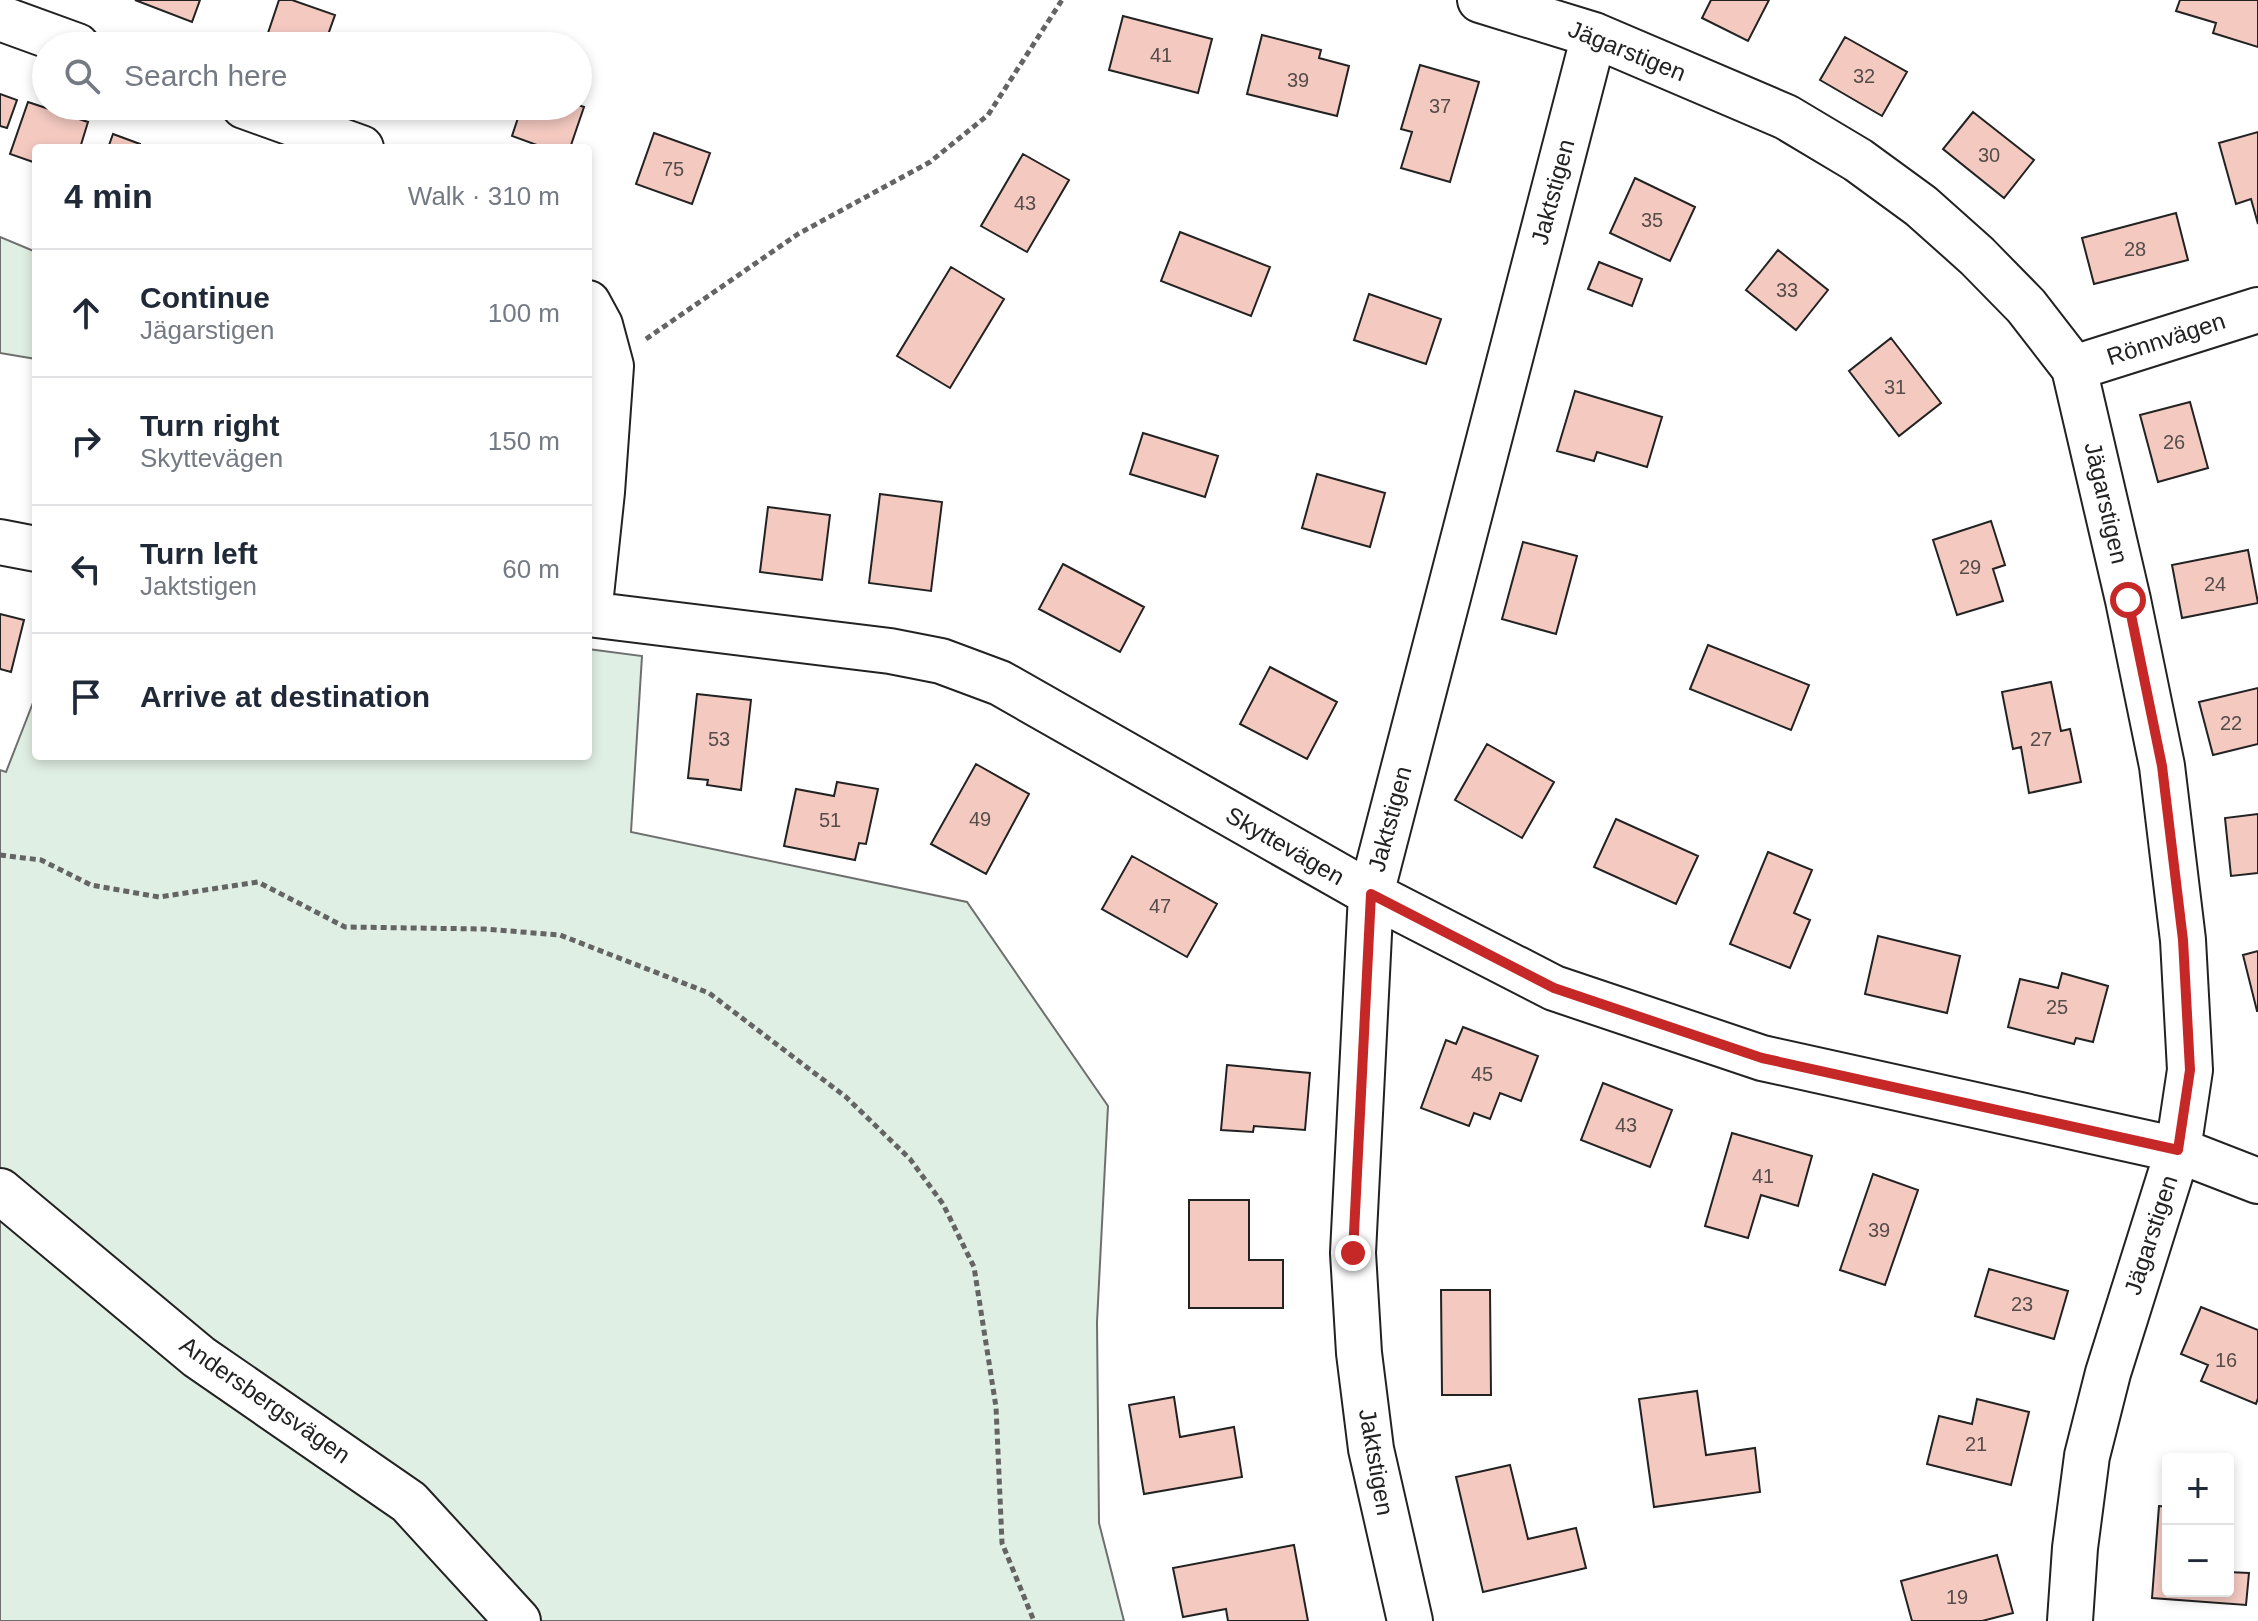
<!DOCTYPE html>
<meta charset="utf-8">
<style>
:root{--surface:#fff;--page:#f6f6f7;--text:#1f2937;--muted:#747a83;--line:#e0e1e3}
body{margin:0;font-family:Arial,sans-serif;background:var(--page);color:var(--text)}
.controls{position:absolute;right:24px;bottom:24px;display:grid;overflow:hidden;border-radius:8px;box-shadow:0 4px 12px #0003}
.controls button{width:72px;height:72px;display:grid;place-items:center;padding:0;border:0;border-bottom:2px solid var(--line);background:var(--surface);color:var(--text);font:40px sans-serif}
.stop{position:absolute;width:24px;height:24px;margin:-18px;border:6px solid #c62828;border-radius:50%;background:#fff}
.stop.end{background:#c62828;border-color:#fff;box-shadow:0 2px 8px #0008}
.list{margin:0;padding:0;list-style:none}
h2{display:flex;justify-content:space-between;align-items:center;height:104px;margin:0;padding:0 32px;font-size:34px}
h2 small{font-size:26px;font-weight:400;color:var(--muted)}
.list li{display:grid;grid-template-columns:52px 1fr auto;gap:24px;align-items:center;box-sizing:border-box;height:128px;padding:0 32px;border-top:2px solid var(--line)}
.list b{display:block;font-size:30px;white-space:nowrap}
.list p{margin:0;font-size:26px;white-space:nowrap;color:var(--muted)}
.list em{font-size:26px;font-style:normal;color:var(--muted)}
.icon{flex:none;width:44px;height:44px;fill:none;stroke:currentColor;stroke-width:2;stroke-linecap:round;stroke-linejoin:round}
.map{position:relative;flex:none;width:2258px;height:1621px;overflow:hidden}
.search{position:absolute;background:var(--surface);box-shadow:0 4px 12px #0003;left:32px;top:32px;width:560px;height:88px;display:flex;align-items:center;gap:20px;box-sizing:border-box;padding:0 28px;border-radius:44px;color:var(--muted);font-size:30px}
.panel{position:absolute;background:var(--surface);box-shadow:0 4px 12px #0003;left:32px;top:144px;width:560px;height:616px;border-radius:8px}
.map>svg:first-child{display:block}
.green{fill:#e0efe3;stroke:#6f6f6f;stroke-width:2}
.building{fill:#f3c9c0;stroke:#222;stroke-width:2}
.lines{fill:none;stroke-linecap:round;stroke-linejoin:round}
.minor-casing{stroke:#222;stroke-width:48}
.path{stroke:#646464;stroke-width:5;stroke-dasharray:6 4;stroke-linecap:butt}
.minor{stroke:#fff;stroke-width:44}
.route{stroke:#c62828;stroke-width:10}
.labels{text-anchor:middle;stroke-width:6;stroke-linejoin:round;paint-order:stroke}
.number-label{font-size:20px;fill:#564c4a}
.street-label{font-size:24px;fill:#222;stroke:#fff}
</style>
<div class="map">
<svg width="2258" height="1621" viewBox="0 0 2258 1621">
<rect width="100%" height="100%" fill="#fff"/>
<!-- green -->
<path class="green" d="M0 237 36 252V359L0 353Z
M588 649 642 656 631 832 967 902 1108 1106 1097 1322 1099 1523 1124 1621H0V770L6 772 36 695V756H588Z"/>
<!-- building -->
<path class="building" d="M135 0H200L192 22Z
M279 0H292L335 15 324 46 264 45Z
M1711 0H1769L1748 41 1702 18Z
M2180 0H2258V47L2213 33 2216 23 2176 11Z
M1123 16 1212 39 1198 93 1109 70Z
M1262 35 1321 50 1319 58 1349 66 1337 116 1247 94Z
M1845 37 1907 72 1882 116 1820 80Z
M1420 65 1479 82 1450 182 1401 168 1412 132 1401 129Z
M0 94 17 100 7 128 0 126Z
M28 102 88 122 80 148H36V163L10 154Z
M578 105 584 107 570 148H545L512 136 522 106Z
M1973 112 2034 160 2004 198 1943 149Z
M2258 132V224L2251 199 2236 204 2219 143Z
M654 133 710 153 692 204 636 184Z
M113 134 140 144 139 148H108Z
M1023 154 1069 180 1027 252 981 226Z
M1635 178 1695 207 1670 261 1610 233Z
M2176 213 2188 260 2094 284 2082 238Z
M1180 232 1270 267 1251 316 1161 281Z
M1778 250 1828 290 1796 330 1746 290Z
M1599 262 1642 279 1632 306 1588 289Z
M951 267 1004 299 950 388 897 356Z
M1369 294 1441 319 1426 364 1354 340Z
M1891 338 1941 403 1899 436 1849 371Z
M1575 391 1662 417 1647 467 1597 452 1594 461 1557 451Z
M2190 402 2208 468 2158 482 2140 415Z
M1143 433 1218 456 1205 497 1130 474Z
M1317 474 1385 493 1370 547 1302 528Z
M880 494 942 502 931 591 869 583Z
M768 507 830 515 822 580 760 572Z
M1991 521 2005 565 1993 569 2003 601 1957 615 1933 540Z
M1523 542 1577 556 1556 634 1502 619Z
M2248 550 2258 603 2182 618 2172 565Z
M1063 564 1144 607 1120 652 1039 609Z
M0 614 24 620 11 672 0 669Z
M1708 645 1809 685 1791 730 1690 689Z
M1270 667 1337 702 1307 759 1240 724Z
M2051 682 2061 731 2070 729 2081 782 2029 793 2021 747 2013 749 2002 692Z
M2258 688V744L2213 755 2199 702Z
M697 694 751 700 741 790 707 785 708 780 688 778Z
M1487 744 1554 782 1522 838 1455 800Z
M976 764 1029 794 986 874 931 844Z
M837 782 878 789 866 844 859 843 855 860 784 846 796 789 834 796Z
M2258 814V873L2231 876 2225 818Z
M1616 819 1698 856 1676 904 1594 867Z
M1768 852 1812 870 1794 913 1810 920 1790 968 1730 944Z
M1132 856 1217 904 1187 957 1102 909Z
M1878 936 1960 956 1947 1013 1865 994Z
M2258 951V1011H2257L2243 955Z
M2062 973 2108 986 2093 1042 2076 1038 2074 1044 2008 1027 2020 979 2058 988Z
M1463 1027 1538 1056 1521 1101 1500 1093 1490 1119 1474 1113 1469 1126 1421 1108 1446 1040 1456 1044Z
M1227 1065 1310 1073 1305 1130 1254 1126 1253 1132 1221 1130Z
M1603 1083 1672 1110 1650 1167 1581 1140Z
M1732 1133 1812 1156 1798 1206 1761 1195 1748 1238 1705 1226Z
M1873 1174 1918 1190 1885 1285 1840 1270Z
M1189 1200H1249V1260H1283V1308H1189Z
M1989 1269 2068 1291 2054 1339 1975 1316Z
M1441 1290H1490L1491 1395H1442Z
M2201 1307 2258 1330V1398L2256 1404 2201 1381 2208 1365 2181 1354Z
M1697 1391 1706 1455 1755 1448 1760 1492 1654 1507 1639 1399Z
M1174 1397 1180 1437 1234 1427 1242 1477 1144 1494 1129 1405Z
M1977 1399 2029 1412 2011 1485 1927 1464 1939 1416 1972 1424Z
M1510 1465 1528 1539 1576 1528 1586 1568 1483 1592 1456 1477Z
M2159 1506 2168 1507V1591H2228V1572L2249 1573 2246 1605 2152 1598Z
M1294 1545 1308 1621H1228L1226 1609 1183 1617 1173 1568Z
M1997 1555 2013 1613 1982 1621H1912L1901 1581Z"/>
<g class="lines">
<!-- minor casing -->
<g class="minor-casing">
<path id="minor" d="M1480 0 1594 35 1786 117 1858 160 1921 206 1977 256 2026 306 2074 368 2128 600 2162 766 2183 940 2190 1070 2178 1150 2108 1373 2087 1456 2075 1548 2070 1621
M0 18 77 46
M244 106 361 148
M588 303 600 325 611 366 602 492 589 614
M2074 368 2258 310
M0 542 36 549
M588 614 890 651 941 661 1000 683 1371 894 1554 988 1762 1058 2178 1150 2258 1181
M0 1191 199 1357 409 1502 518 1621
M1410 1621 1371 1449 1359 1353 1353 1253 1371 894 1594 35"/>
</g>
<!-- path -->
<path class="path" d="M646 339 798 234 930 162 988 115 1062 0
M0 855 41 860 91 885 159 897 258 882 345 927 484 929 560 935 709 993 846 1097 910 1159 943 1204 974 1267 996 1407 1002 1543 1034 1621"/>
<!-- minor -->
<use href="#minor" class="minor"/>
</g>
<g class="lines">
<!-- route -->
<path class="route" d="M1353 1253 1371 894 1554 988 1762 1058 2178 1150 2190 1070 2183 940 2162 766 2128 600"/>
</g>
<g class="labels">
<!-- number labels -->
<g class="number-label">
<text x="1161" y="62">41</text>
<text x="1864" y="83">32</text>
<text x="1298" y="87">39</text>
<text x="1440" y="113">37</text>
<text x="1989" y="162">30</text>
<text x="673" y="176">75</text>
<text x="1025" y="210">43</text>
<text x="1652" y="227">35</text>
<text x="2135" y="256">28</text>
<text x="1787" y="297">33</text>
<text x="1895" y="394">31</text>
<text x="2174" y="449">26</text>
<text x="1970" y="574">29</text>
<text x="2215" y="591">24</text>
<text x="2231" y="730">22</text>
<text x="719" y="746">53</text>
<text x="2041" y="746">27</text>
<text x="980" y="826">49</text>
<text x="830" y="827">51</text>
<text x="1160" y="913">47</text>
<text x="2057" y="1014">25</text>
<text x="1482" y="1081">45</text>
<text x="1626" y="1132">43</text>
<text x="1763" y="1183">41</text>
<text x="1879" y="1237">39</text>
<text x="2022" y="1311">23</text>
<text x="2226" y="1367">16</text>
<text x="1976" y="1451">21</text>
<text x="1957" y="1604">19</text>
</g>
<!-- street labels -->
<g class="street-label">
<text transform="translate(1627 51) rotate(22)" y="8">Jägarstigen</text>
<text transform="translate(1553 192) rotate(-75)" y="8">Jaktstigen</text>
<text transform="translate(2166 339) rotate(-18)" y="8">Rönnvägen</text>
<text transform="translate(2106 503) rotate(77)" y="8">Jägarstigen</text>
<text transform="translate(1390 819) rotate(-75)" y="8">Jaktstigen</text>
<text transform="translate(1285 846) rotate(30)" y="8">Skyttevägen</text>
<text transform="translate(2151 1235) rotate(-72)" y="8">Jägarstigen</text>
<text transform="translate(265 1400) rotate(35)" y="8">Andersbergsvägen</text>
<text transform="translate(1376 1462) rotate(80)" y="8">Jaktstigen</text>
</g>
</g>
</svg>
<div class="controls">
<button>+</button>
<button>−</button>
</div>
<div class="stop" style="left:2128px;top:600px"></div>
<div class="stop end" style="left:1353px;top:1253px"></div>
<div class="search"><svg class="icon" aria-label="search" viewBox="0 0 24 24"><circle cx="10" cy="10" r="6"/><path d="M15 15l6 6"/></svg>Search here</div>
<section class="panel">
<h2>4 min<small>Walk · 310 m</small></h2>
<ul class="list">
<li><svg class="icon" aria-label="ahead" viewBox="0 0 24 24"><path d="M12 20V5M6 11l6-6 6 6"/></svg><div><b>Continue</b><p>Jägarstigen</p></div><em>100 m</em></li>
<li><svg class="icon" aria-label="right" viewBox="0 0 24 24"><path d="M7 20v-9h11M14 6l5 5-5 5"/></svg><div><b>Turn right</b><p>Skyttevägen</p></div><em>150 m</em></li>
<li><svg class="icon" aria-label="left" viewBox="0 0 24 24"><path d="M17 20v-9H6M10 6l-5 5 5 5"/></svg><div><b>Turn left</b><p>Jaktstigen</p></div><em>60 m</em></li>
<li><svg class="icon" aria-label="arrive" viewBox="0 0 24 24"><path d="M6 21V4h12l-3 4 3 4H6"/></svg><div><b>Arrive at destination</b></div></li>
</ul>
</section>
</div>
